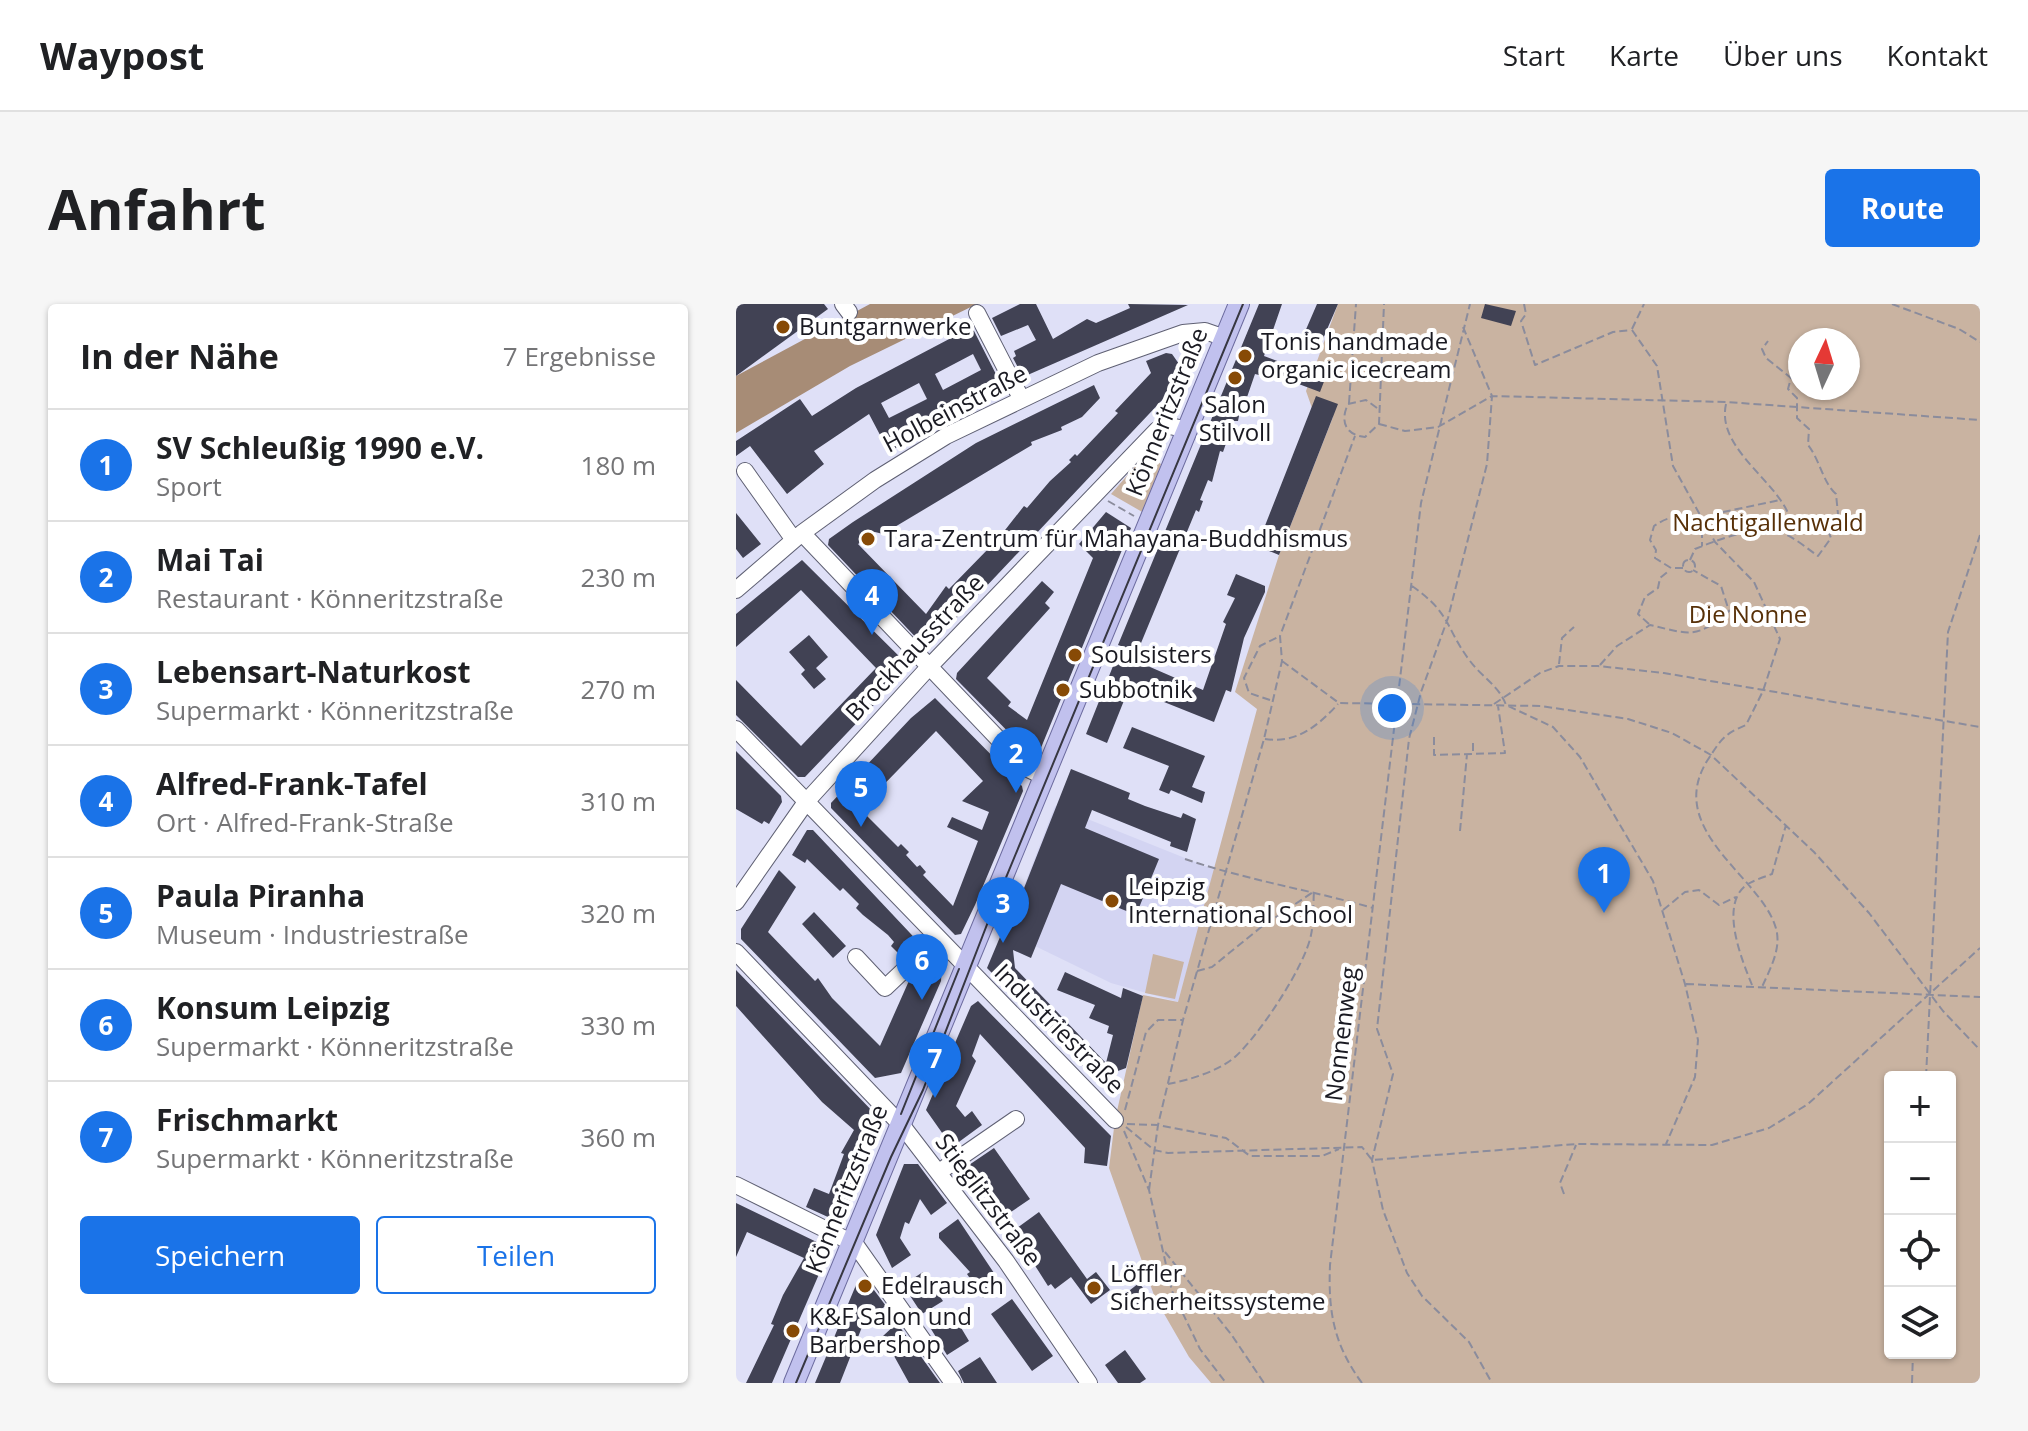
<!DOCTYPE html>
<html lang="de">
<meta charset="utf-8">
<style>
:root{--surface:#fff;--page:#f6f6f6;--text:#202124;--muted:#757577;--line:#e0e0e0;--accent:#1a73e8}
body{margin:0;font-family:"Open Sans",sans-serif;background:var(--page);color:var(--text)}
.controls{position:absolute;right:24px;bottom:24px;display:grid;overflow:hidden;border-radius:8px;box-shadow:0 2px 6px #0004}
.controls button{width:72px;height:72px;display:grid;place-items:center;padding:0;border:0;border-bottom:2px solid var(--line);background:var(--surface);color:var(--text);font:40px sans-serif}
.compass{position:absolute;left:1052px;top:24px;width:72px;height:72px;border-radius:50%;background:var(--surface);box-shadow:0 2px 6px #0004;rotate:4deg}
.you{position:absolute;left:656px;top:404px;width:28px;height:28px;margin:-20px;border:6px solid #fff;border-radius:50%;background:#1a73e8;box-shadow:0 0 0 12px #1a73e833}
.badge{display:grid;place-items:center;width:52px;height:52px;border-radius:50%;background:var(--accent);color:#fff;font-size:26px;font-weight:700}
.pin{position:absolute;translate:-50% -66px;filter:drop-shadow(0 2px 4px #0008)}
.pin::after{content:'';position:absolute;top:42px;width:28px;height:24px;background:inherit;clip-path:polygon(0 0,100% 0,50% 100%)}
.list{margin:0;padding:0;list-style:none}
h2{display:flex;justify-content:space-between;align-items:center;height:104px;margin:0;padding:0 32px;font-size:34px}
h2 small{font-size:26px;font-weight:400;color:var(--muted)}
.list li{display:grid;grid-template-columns:52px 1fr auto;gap:24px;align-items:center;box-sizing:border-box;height:112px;padding:0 32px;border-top:2px solid var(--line)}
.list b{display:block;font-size:30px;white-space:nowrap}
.list p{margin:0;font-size:26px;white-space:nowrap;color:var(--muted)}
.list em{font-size:26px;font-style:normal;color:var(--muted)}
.actions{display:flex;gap:16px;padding:24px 32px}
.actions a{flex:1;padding:18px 0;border:2px solid var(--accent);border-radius:8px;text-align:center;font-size:28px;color:var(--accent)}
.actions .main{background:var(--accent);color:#fff}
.icon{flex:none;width:44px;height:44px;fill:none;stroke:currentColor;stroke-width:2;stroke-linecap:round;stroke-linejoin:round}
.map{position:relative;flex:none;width:1244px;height:1079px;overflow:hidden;border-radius:8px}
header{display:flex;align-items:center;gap:48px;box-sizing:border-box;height:112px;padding:0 40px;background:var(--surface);border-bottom:2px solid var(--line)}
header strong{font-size:38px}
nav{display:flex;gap:44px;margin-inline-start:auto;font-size:28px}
.intro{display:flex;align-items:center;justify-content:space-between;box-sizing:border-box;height:192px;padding:0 48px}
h1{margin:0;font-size:56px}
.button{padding:20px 36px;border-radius:8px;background:var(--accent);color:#fff;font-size:28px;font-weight:700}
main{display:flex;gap:48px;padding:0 48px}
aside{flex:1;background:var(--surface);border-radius:8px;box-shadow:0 2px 6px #0004}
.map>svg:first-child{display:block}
.built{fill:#d3d4f2}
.green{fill:#c9b3a1;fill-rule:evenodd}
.water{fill:#a78c76}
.building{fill:#414254;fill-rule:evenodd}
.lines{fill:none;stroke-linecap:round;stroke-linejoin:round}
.minor-casing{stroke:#5f6073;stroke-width:18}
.major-casing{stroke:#6c6b9f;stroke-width:22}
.path{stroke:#8b8c9c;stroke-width:2;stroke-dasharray:8 4;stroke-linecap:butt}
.minor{stroke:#fff;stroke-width:16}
.major{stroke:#c1c1ee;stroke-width:20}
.tram{stroke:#373742;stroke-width:2}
.poi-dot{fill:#874a06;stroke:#fff;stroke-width:3}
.labels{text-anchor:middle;stroke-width:8;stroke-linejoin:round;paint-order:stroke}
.poi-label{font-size:24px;fill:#1a1a22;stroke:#fff;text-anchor:start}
.street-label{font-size:24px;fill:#1a1a22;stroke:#fff}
.park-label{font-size:24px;fill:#573008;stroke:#fff}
</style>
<header>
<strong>Waypost</strong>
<nav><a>Start</a><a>Karte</a><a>Über uns</a><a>Kontakt</a></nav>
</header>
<div class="intro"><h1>Anfahrt</h1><a class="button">Route</a></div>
<main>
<aside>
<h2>In der Nähe<small>7 Ergebnisse</small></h2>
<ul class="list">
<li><span class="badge">1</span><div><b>SV Schleußig 1990 e.V.</b><p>Sport</p></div><em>180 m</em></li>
<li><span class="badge">2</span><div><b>Mai Tai</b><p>Restaurant · Könneritzstraße</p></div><em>230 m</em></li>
<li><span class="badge">3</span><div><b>Lebensart-Naturkost</b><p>Supermarkt · Könneritzstraße</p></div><em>270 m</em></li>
<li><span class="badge">4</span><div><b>Alfred-Frank-Tafel</b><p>Ort · Alfred-Frank-Straße</p></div><em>310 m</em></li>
<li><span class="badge">5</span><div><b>Paula Piranha</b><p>Museum · Industriestraße</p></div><em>320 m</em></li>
<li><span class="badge">6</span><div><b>Konsum Leipzig</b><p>Supermarkt · Könneritzstraße</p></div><em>330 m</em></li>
<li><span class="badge">7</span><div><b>Frischmarkt</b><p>Supermarkt · Könneritzstraße</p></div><em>360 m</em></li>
</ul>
<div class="actions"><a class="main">Speichern</a><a>Teilen</a></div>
</aside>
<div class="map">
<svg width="1244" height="1079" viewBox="0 0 1244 1079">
<rect width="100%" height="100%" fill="#dfe0f7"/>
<!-- built -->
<path class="built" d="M319 502 479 566 442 698 375 679 270 628Z"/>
<!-- green -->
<path class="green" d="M602 0H1244V1079H475L453 1053 419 994 373 864 379 816 407 691 442 698 521 405 499 388 543 251 597 113 576 104 570 87ZM1064 36H1112V84H1064ZM1154 773H1214V1049H1154Z
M409 151 425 160 408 209 375 190Z
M417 650 448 658 439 695 409 689Z"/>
<!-- water -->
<path class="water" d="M134 0H241L114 62 0 129V72Z"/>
<!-- building -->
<path class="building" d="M0 0H88L92 5 0 72Z
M284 0H300L317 35 351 15 360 19 394 4 392 0 452 1 287 73 277 54 280 52 278 47 300 36 292 21 265 32 256 14Z
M523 0H546L528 52 589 75 584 88 525 66 523 71 519 70 509 99 494 93 503 112 502 117H498L487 148 484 147 476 178 472 176 464 196 467 197 463 208 460 206 398 356 467 386 490 320 487 318 499 294 491 291 500 270 529 282V288L508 334 495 388 490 386 478 418 393 384 371 439 350 430 385 342 382 341Z
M581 0H602L583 44 565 37Z
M749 0 780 7 775 22 745 14Z
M236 23 267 84 153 148 133 110 78 147 88 160 51 190 14 142 0 152V137L64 95 76 112 120 84ZM237 50 245 66 207 86 199 70ZM183 79 191 95 153 114 145 99Z
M430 49 436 50 448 67 446 75 195 341 188 342 92 241 93 235 117 218 240 139 358 81 364 94 346 113 325 123 326 126 295 138 296 141 147 230 139 228 122 240 190 310 210 282 213 285 254 243 251 240 258 232 262 235 288 202 291 204 314 177 335 158 333 156 339 150 341 152 382 109 379 107 415 69 410 57Z
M580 92 602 100 543 251 521 242Z
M370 208 395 224 300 456 220 375 221 369 306 277 318 288 309 299 314 304 251 374 275 398 272 402 291 416 357 254 343 240Z
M0 209 25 240 7 254 0 245Z
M66 256 174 363 69 473H62L0 411V376L65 442 140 364 65 286 0 343V310Z
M73 331 92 353 80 364 90 375 78 385 65 370 69 366 53 348Z
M199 394 286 482 287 487 239 601 225 630 219 631 95 504V499L175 414ZM200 427 247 477 226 497 253 508 246 526 216 513 211 523 242 537 217 602 187 571 190 568 184 561 181 563 170 551 173 548 165 540 162 543 124 505Z
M396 423 469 452 456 483 469 488 466 499 435 486 433 490 423 486 433 462 387 444Z
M0 447 45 492 46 498 33 520 28 517 26 520 0 505Z
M335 465 394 489 392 495 409 502 445 514 447 509 460 515 451 548 434 542 435 538 356 506 349 524 423 555 400 611 325 580 295 654 277 646 279 664 370 759 377 731 371 729 373 722 353 714 359 701 321 686 329 668 385 694 387 684 407 692 390 764 360 775 251 664 264 633 268 635Z
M71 526H77L206 663 205 677 165 769 139 774 5 635V625L43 566 60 583 32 628 79 677 82 674 96 694 144 742 180 661 166 646 163 650 155 642 158 638 152 631 127 611 120 604 123 600 107 584 104 587 71 555 69 559 56 551Z
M78 608 110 642 97 654 66 620Z
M0 666 143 814 144 824 107 916 103 918 70 903 78 884 93 890 108 850 105 849 118 826 86 798 0 702Z
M242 697 375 832 371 862 348 859 349 844 244 730 236 752 240 757 220 802 229 813 236 807 246 821 216 843 190 806 235 702Z
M258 844 294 895 266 914 230 863Z
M168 860H182L211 899 195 911 184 895 173 920 169 918 164 934 175 951 156 964 140 931Z
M0 899 91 943 93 947 36 1079H10L38 1021 35 1020 47 991 68 954 11 928 0 953Z
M303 908 351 975 360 968 374 986 355 1000 335 973 319 985 315 980 312 982 277 927Z
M222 915 266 981 247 994 231 970 234 968 203 934V929Z
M187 968 207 997 186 1010 167 981Z
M132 978 150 1002 140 1008 135 1000 104 1079H79L120 981Z
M403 979 415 994 400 1005 389 990Z
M276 995 317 1052 296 1067 255 1010Z
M218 1012 233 1037 211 1051 195 1025Z
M161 1019 204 1079H173L147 1032Z
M389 1046 410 1075 404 1079H382L369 1061Z
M244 1053 261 1079H228L222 1067Z"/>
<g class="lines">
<!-- minor casing -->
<g class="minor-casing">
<path id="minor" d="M107 0 113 8
M241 9 285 94
M9 167 58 236
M66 229 290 464 309 473
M0 286 66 229 139 176 210 132 362 59 447 29 469 27 489 34
M0 425 379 816
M0 598 70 498 193 363 421 126 434 122 452 126
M0 648 168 824 270 957 353 1079
M120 653 149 684 168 666
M203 868 280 815
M0 881 119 940 217 1079"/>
</g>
<!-- major casing -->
<g class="major-casing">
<path id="major" d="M58 1079 503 0"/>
</g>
<!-- path -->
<path class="path" d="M788 0 790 10 785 17 799 61 877 28 895 26
M1156 0 1223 25 1244 38
M727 23 756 92 751 160 712 314 685 388 673 435 641 725 657 770 636 856 647 906 671 969 686 992 733 1038 756 1079
M896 25 908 0
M896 26 921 62 937 162 979 238 1018 278 1044 335 1027 387 1010 421C986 431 985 436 971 457 927 529 1032 576 1041 629 1044 648 1033 667 1026 683
M613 99 620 0
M990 100C981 140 1029 169 1049 203 1054 212 1056 223 1059 233
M641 104 630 96 612 100C604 117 609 131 629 133L643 120 648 0
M643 120 669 127 702 123 756 92 990 98 1244 116
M372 197 398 212
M966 226V242
M954 256 959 245C979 237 1017 222 1039 227 1055 230 1069 243 1082 252L1095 234 1091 224 1102 210 1100 190C1087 179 1084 156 1072 141L1073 125 1061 114V94L1052 85 1055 74 1030 54 1026 45 1032 37
M947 262a6 6 0 1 1 12 0a6 6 0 1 1-12 0Z
M947 264H935L919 254 920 246 914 236 918 222C945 204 942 221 965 225L987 208 1044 196
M676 282C716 310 709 324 734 357 745 372 764 383 770 401L817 423 844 453 917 577 949 680 962 736 959 773 930 840
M913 320 902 310 909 293 922 284 924 274 934 266
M546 357 603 399 805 402 892 415 936 429 975 451 1078 548 1133 609 1207 707 1244 746
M823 360 826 334 838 323
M864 361 881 342 914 321C953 330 960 336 993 307L985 282 957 266
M534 396 513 389 508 374 524 342 542 333
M758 400 804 369 823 362H862L928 369 1244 423
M698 433V451L769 449 762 402
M529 435C560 440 582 422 602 400
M737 439V447
M724 527 731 450
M449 555C511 576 574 586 637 604
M927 606 949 588 963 586 983 601 1000 593
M461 667 476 663 524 624 577 588
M950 680 1244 693
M1016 681C1006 656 982 599 1012 580 1019 576 1028 573 1036 570L1050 521
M1190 773 1212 328 1244 231
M432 780C453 776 484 767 500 752 524 730 569 662 575 631 578 617 577 601 578 587
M389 806 410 728 422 716H446
M391 820 422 821 490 834 514 852H586L603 845
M390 823 418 846 432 849 626 843 636 856 840 840 976 841 1033 824 1072 800 1244 644
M388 827 413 886 436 987 464 1045 490 1079
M413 886 422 821 447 716 528 435 546 357 544 332 619 132
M828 890 824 879 840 841
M429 948 495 1030 528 1079
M626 1079C598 1041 592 1008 594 961L685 199 734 0
M1176 1079 1177 1049"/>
<!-- minor -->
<use href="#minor" class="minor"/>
<!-- major -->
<use href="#major" class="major"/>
<!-- tram -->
<path class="tram" d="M165 810 223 665
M60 1079 155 853 187 786 257 605 507 0"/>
</g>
<!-- markers -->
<g class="poi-dot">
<circle cx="47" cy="23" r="8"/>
<circle cx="509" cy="52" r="8"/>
<circle cx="499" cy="74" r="8"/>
<circle cx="132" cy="235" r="8"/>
<circle cx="339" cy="351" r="8"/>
<circle cx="327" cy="386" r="8"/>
<circle cx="376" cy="597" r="8"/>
<circle cx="129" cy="982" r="8"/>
<circle cx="358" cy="984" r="8"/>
<circle cx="57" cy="1027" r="8"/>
</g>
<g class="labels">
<!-- poi labels -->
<g class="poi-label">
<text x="63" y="31">Buntgarnwerke</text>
<text x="525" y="46">Tonis handmade<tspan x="525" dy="28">organic icecream</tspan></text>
<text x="499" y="109" text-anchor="middle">Salon<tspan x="499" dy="28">Stilvoll</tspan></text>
<text x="148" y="243">Tara-Zentrum für Mahayana-Buddhismus</text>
<text x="355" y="359">Soulsisters</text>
<text x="343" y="394">Subbotnik</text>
<text x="392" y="591">Leipzig<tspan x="392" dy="28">International School</tspan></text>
<text x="374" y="978">Löffler<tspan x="374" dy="28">Sicherheitssysteme</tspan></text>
<text x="145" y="990">Edelrausch</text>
<text x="73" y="1021">K&amp;F Salon und<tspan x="73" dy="28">Barbershop</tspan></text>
</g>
<!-- street labels -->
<g class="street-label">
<text transform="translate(219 105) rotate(-28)" y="8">Holbeinstraße</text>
<text transform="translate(431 108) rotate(-68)" y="8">Könneritzstraße</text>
<text transform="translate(179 344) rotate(-47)" y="8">Brockhausstraße</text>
<text transform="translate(323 725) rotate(45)" y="8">Industriestraße</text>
<text transform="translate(606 730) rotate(-83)" y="8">Nonnenweg</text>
<text transform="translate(111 885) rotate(-68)" y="8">Könneritzstraße</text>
<text transform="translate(252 896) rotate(53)" y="8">Stieglitzstraße</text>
</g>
<!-- park labels -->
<g class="park-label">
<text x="1032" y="227">Nachtigallenwald</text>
<text x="1012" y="319">Die Nonne</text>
</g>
</g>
</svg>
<div class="controls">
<button>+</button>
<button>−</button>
<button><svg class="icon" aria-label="locate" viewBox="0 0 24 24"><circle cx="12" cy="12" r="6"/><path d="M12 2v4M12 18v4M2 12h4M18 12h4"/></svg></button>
<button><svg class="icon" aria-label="layers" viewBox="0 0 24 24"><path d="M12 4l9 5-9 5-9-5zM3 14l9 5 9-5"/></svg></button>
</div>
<svg class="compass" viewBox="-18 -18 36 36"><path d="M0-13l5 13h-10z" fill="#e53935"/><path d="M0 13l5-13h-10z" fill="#757577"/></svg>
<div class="you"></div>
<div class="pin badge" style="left:868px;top:609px">1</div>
<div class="pin badge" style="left:280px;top:489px">2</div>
<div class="pin badge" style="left:267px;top:639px">3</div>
<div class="pin badge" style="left:136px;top:331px">4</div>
<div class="pin badge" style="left:125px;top:523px">5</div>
<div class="pin badge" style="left:186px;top:696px">6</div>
<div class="pin badge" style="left:199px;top:794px">7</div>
</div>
</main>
